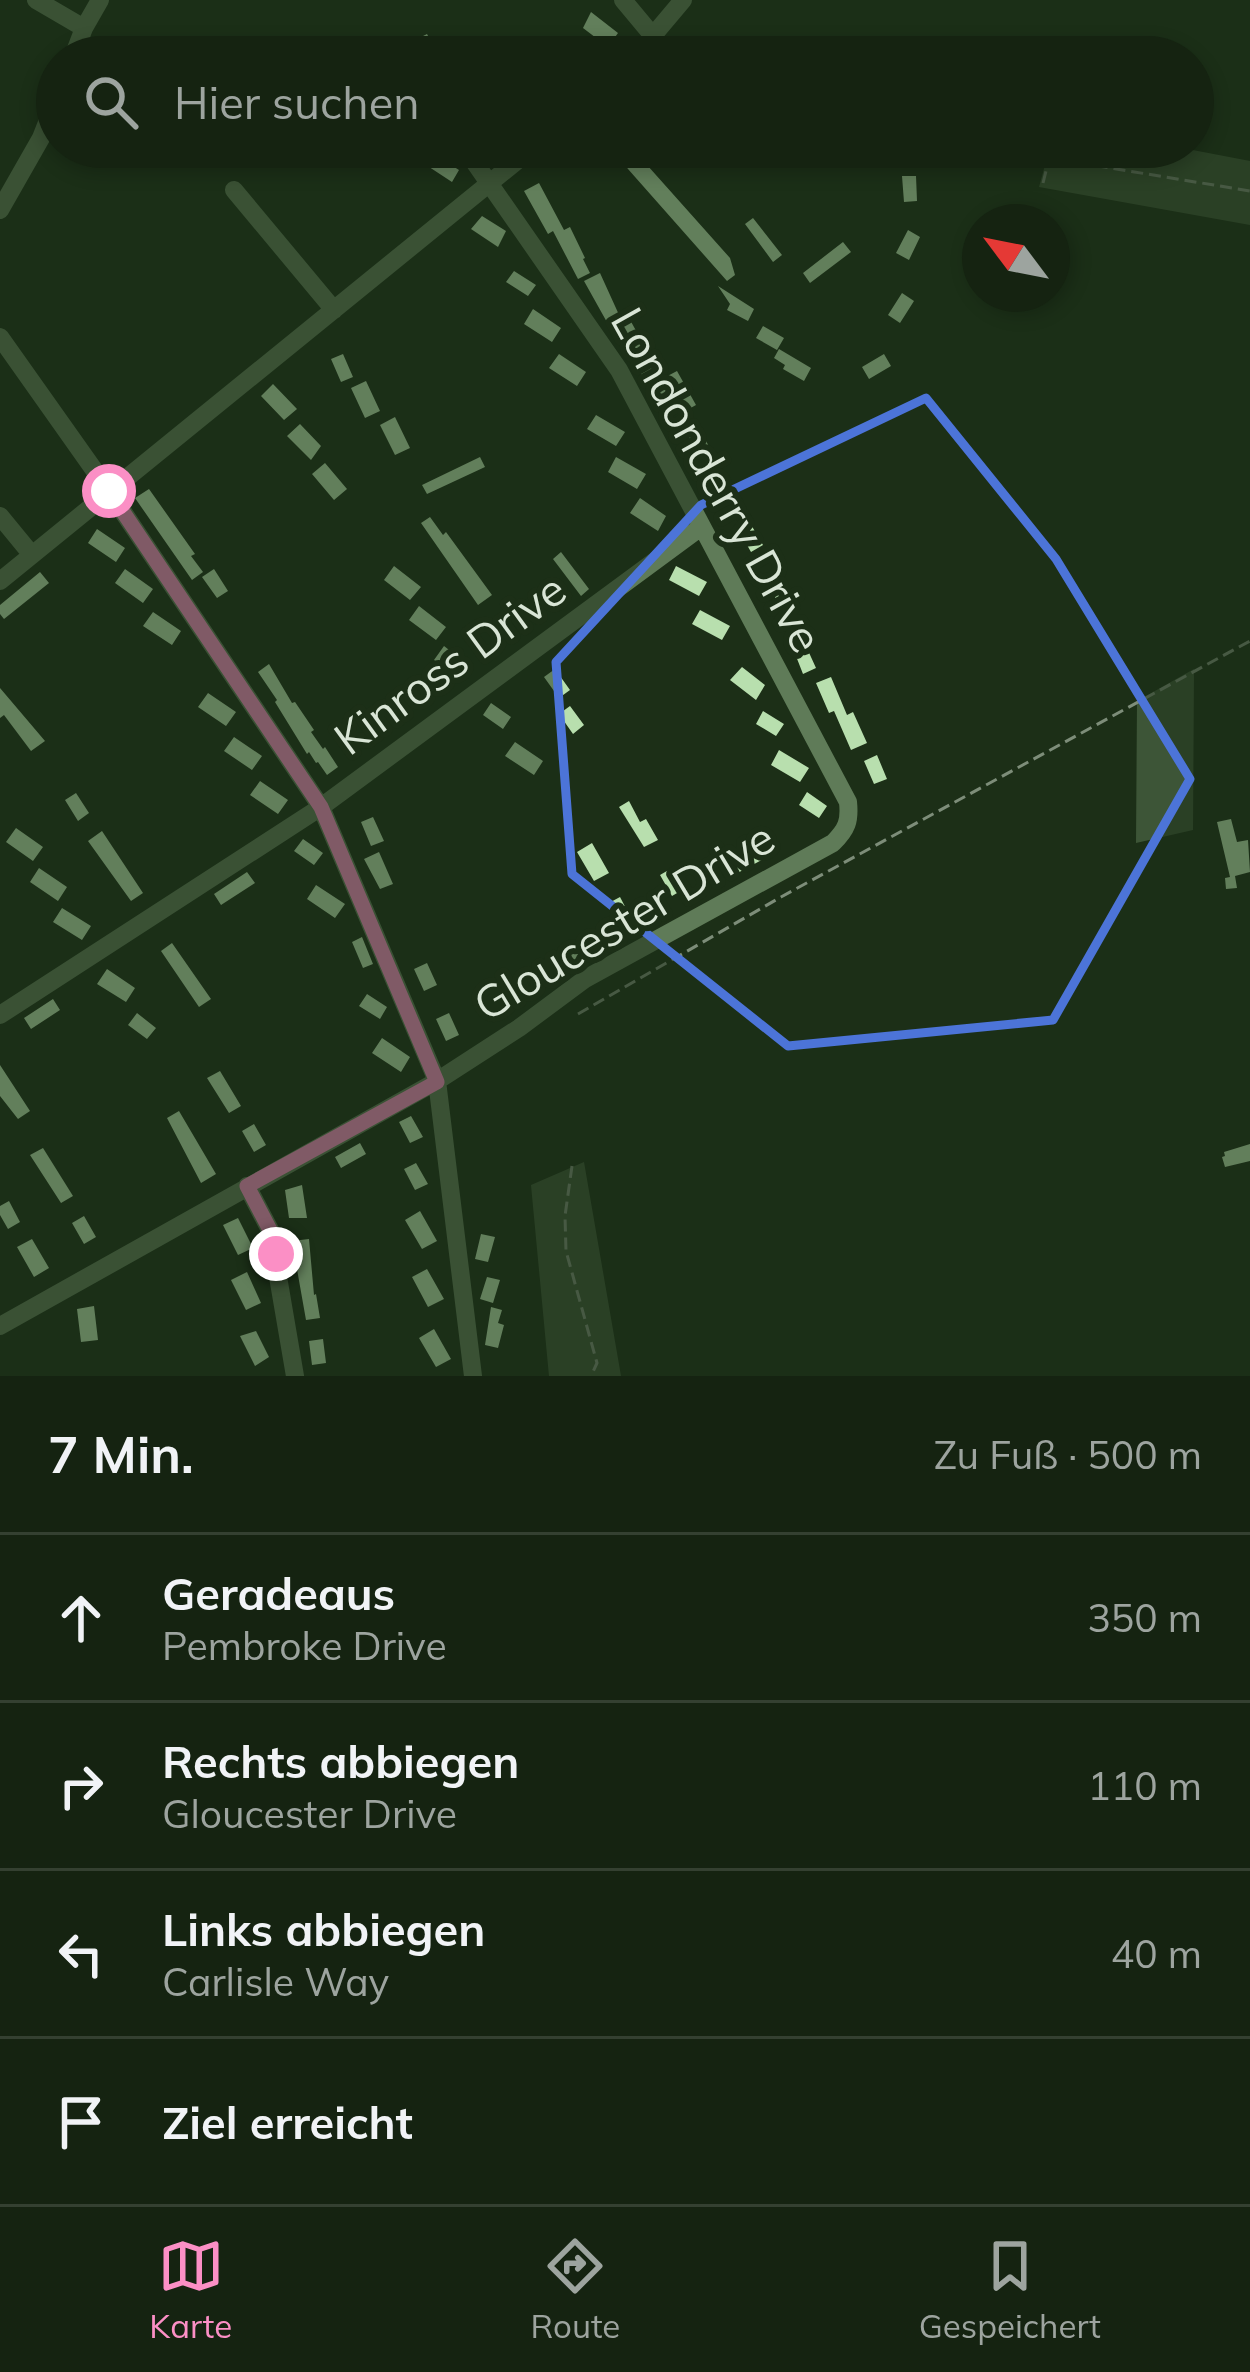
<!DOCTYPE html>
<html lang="de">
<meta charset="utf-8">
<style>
:root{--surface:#152311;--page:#1e2b1a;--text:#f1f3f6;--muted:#9da49f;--line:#344031;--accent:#fb8fc5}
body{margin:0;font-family:Mulish,sans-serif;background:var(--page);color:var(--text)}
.compass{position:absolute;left:962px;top:204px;width:108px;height:108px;border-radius:50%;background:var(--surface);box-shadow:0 6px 18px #0003;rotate:302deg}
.stop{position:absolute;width:36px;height:36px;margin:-27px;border:9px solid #fb8fc5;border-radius:50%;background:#fff}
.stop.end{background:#fb8fc5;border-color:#fff;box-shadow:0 3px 12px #0008}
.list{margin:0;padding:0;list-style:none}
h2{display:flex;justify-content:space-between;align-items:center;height:156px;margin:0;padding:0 48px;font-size:51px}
h2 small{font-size:39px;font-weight:400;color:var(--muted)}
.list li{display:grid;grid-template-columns:78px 1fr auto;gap:36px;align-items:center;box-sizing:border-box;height:168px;padding:0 48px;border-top:3px solid var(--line)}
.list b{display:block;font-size:45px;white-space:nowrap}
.list p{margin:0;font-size:39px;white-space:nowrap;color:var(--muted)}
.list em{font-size:39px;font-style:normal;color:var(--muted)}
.icon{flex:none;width:66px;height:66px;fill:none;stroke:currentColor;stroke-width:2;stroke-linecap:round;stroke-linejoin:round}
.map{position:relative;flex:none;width:1250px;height:1376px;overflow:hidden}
.search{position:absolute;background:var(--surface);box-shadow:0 6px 18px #0003;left:36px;right:36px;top:36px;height:132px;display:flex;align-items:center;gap:30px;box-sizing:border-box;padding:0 42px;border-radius:66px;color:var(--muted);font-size:45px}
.sheet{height:828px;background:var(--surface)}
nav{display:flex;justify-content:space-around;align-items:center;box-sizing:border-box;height:168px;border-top:3px solid var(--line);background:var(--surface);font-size:33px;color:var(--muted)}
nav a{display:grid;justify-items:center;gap:6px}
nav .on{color:var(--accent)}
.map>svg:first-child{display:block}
.green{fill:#3d5537}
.building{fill:#b8dfae}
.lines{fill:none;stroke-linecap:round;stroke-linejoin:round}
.path{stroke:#7d8d79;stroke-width:3;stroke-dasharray:12 6;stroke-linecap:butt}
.minor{stroke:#5f7b58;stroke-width:18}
.route{stroke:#fb8fc5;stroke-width:15}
.marked{fill:none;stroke:#4c74d8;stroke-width:9;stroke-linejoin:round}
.labels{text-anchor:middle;stroke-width:12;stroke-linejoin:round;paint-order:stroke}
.street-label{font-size:45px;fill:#d9e5d6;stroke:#1c2f17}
</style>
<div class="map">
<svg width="1250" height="1376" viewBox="0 0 1250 1376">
<rect width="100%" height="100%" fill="#1c2f17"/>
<!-- green -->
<path class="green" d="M1050 147H1177L1250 161V225L1039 187Z
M1194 669 1193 830 1136 843 1137 701Z
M584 1162 621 1376H549L531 1185Z"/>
<!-- building -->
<path class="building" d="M591 12 618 33 608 47 583 28Z
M427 34 439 57H423L415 40Z
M422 147 434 150 432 153 459 170 452 182 420 161 423 157 418 154Z
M607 147H631L730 258 735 275 727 281 628 169 623 162 625 159Z
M803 147H813L822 157 811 167 796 153Z
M846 147H865L876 158 866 168Z
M902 176H916L917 201 904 202Z
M539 183 564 230 570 227 585 258 583 259 590 273 578 279 553 231 548 234 524 191Z
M482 216 506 231 498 247 471 229Z
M753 218 782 255 773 262 745 224Z
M908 230 920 237 909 260 896 253Z
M843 242 851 252 810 283 803 273Z
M514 271 536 285 528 296 506 282Z
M600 273 620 317 608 324 584 281Z
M718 286 754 309 748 321 727 310 730 304Z
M902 293 914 301 900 323 888 315Z
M533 309 561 328 552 342 524 324Z
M629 318 645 347 641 349 658 381 677 371 696 405 687 410 683 402 662 414 615 325Z
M763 326 784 338 777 350 756 338Z
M779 349 811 368 804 381 783 369 785 365 774 358Z
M343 354 353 377 341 382 331 359Z
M559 354 586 372 577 386 549 368Z
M884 354 891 366 869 379 862 367Z
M366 381 380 411 365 418 351 388Z
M273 384 297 409 284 420 261 396Z
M596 415 625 432 616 446 587 429Z
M395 417 410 448 395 455 380 425Z
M300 424 321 446 311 460 287 436Z
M700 430 712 452 700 459 688 436Z
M480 457 485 467 427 494 422 485Z
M616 457 646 474 637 489 608 472Z
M325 463 347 489 334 500 312 474Z
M725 476 737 499 725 505 713 482Z
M149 489 195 554 191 556 203 572 192 580 135 498Z
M640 498 666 516 658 531 630 513Z
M430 517 443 535 446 532 492 595 478 605 421 523Z
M750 523 763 545 751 552 738 529Z
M97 529 125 548 116 562 88 543Z
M561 552 589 589 581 596 553 559Z
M394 566 421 587 410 600 384 580Z
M676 566 707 582 699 596 669 580Z
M125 569 153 589 143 603 115 583Z
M214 569 228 591 217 598 202 577Z
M776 569 788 592 776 599 764 576Z
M40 572 49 583 4 619 0 614V605Z
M419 606 446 627 436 640 409 620Z
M700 610 730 626 722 640 692 624Z
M153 612 181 631 172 645 143 626Z
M503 612 517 632 505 640 492 620Z
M444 646 471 667 460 680 434 660Z
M806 646 816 668 803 674 794 651Z
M269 664 292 703 295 702 314 730 311 732 323 749 325 747 338 767 327 775 318 762 316 763 309 752 307 754 275 702 277 700 258 672Z
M742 667 765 685 756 700 730 680Z
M555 669 570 690 559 698 544 677Z
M831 677 847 715 853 712 867 743 851 750 834 711 829 713 816 683Z
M0 688 45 741 31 751 4 715 0 718Z
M208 693 236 712 226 726 198 707Z
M491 703 511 717 503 729 483 715Z
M570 706 584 725 573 734 559 714Z
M763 711 784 724 776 736 756 724Z
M234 737 262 756 252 770 224 751Z
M515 742 543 761 534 775 505 756Z
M779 750 809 768 800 782 771 765Z
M877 755 887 779 874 784 864 761Z
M260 781 288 800 278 814 250 795Z
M807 792 827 806 819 818 799 805Z
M76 793 89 813 78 821 65 800Z
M629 801 640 822 646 819 658 840 644 847 619 807Z
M373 817 384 841 371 846 361 822Z
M1231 819 1237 842 1248 840 1250 872 1235 876 1237 888 1226 889 1225 878 1230 877 1217 822Z
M16 828 43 847 33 861 6 842Z
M102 831 143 893 131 901 88 841Z
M303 839 323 853 314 865 294 851Z
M592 843 609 873 594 881 577 852Z
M761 845 767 857 732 876 725 865Z
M379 852 393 884 380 889 364 859Z
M39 868 67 887 58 901 30 882Z
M672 868 684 889 672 896 660 875Z
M247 872 255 883 221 905 214 894Z
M316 885 345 904 335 918 307 899Z
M620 897 631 918 619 925 607 904Z
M62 908 91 926 82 940 53 922Z
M362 937 373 964 363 968 352 942Z
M172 943 211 999 199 1007 161 951Z
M582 945 588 957 553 976 547 964Z
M427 963 437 985 424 991 414 969Z
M107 969 135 988 126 1002 97 984Z
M367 994 387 1007 380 1019 359 1006Z
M53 999 60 1010 31 1029 24 1018Z
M137 1013 156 1028 147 1039 128 1025Z
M449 1013 459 1035 446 1041 436 1019Z
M382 1038 410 1057 401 1072 372 1053Z
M0 1065 30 1111 18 1119 0 1096Z
M220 1071 241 1106 229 1113 207 1078Z
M179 1111 216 1174 201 1183 167 1118Z
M411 1116 423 1137 410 1143 399 1122Z
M254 1124 266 1145 254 1152 242 1131Z
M360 1143 366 1154 341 1168 335 1157Z
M1250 1144V1161L1225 1167 1222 1157 1225 1156 1224 1152Z
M43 1148 73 1196 61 1203 30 1155Z
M416 1163 428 1184 415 1190 404 1169Z
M302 1185 307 1218H289L285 1190Z
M9 1201 20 1222 8 1229 0 1215V1206Z
M420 1211 437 1241 422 1249 405 1220Z
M84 1216 96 1237 84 1244 72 1223Z
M238 1218 253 1248 238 1255 223 1225Z
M481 1234 495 1237 488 1262 475 1259Z
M32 1239 49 1268 34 1277 17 1247Z
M309 1239 314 1295 316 1294 320 1318 306 1320 292 1241Z
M427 1269 444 1299 428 1307 412 1277Z
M247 1272 261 1303 246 1310 231 1280Z
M487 1277 500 1280 493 1303 480 1299Z
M94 1306 98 1340 81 1342 77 1309Z
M491 1307 502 1310 498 1323 504 1325 498 1348 485 1345Z
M434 1329 451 1359 436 1367 419 1338Z
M256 1331 269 1357 255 1366 240 1336Z
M323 1339 326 1363 312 1365 309 1341Z"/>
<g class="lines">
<!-- path -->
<path class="path" d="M1040 147 1047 159
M1043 183 1049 159H1056L1250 191
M578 1014 781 897 1250 641
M572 1166 565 1216 566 1251 597 1363 591 1376"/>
<!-- minor -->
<path class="minor" d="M36 0 84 28
M623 0 653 36
M73 57 84 28 100 0
M635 57 683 0
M234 190 334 310
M0 210 41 138 57 97
M0 337 109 491 321 807 437 1081 473 1376
M0 516 32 555
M0 581 534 147
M0 1015 321 807 701 527
M247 1186 270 1230 295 1376
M0 1326 437 1081 519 1028 585 979 833 843C847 829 850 821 848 802L619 370 464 147"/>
</g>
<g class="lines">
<!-- route -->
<path class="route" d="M109 491 321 807 437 1082 247 1186 270 1230 276 1254"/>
</g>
<!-- marked area -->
<path d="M0 0H1250V1376H0ZM926 398 1056 559 1190 779 1053 1020 788 1046 572 874 556 662 701 505Z" fill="#1c2f17" fill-opacity=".55" fill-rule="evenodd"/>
<path class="marked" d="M926 398 1056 559 1190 779 1053 1020 788 1046 572 874 556 662 701 505Z"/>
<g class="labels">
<!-- street labels -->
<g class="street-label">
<text transform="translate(717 480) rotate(61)" y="16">Londonderry Drive</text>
<text transform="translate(450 664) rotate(-36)" y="16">Kinross Drive</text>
<text transform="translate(624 921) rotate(-31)" y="16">Gloucester Drive</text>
</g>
</g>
</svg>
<svg class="compass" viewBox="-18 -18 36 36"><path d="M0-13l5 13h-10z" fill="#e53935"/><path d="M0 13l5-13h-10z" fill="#9da49f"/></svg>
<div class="stop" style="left:109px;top:491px"></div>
<div class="stop end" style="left:276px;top:1254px"></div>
<div class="search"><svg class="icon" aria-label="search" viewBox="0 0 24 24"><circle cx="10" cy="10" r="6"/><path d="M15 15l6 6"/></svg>Hier suchen</div>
</div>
<section class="sheet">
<h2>7 Min.<small>Zu Fuß · 500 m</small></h2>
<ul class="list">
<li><svg class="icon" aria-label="ahead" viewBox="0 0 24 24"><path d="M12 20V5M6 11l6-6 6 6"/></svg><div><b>Geradeaus</b><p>Pembroke Drive</p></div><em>350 m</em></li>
<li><svg class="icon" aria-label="right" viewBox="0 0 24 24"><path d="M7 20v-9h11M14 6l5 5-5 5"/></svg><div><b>Rechts abbiegen</b><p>Gloucester Drive</p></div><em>110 m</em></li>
<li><svg class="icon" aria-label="left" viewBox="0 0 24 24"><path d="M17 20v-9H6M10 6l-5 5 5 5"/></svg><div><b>Links abbiegen</b><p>Carlisle Way</p></div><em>40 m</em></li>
<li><svg class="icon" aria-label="arrive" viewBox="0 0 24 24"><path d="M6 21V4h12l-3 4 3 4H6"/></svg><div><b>Ziel erreicht</b></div></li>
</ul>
</section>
<nav>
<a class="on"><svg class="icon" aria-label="map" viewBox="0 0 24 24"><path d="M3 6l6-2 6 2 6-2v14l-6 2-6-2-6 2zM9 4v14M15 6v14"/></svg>Karte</a>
<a><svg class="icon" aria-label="directions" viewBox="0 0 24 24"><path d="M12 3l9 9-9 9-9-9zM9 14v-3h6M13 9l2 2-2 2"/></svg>Route</a>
<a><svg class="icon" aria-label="saved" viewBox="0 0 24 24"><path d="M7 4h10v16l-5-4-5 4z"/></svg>Gespeichert</a>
</nav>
